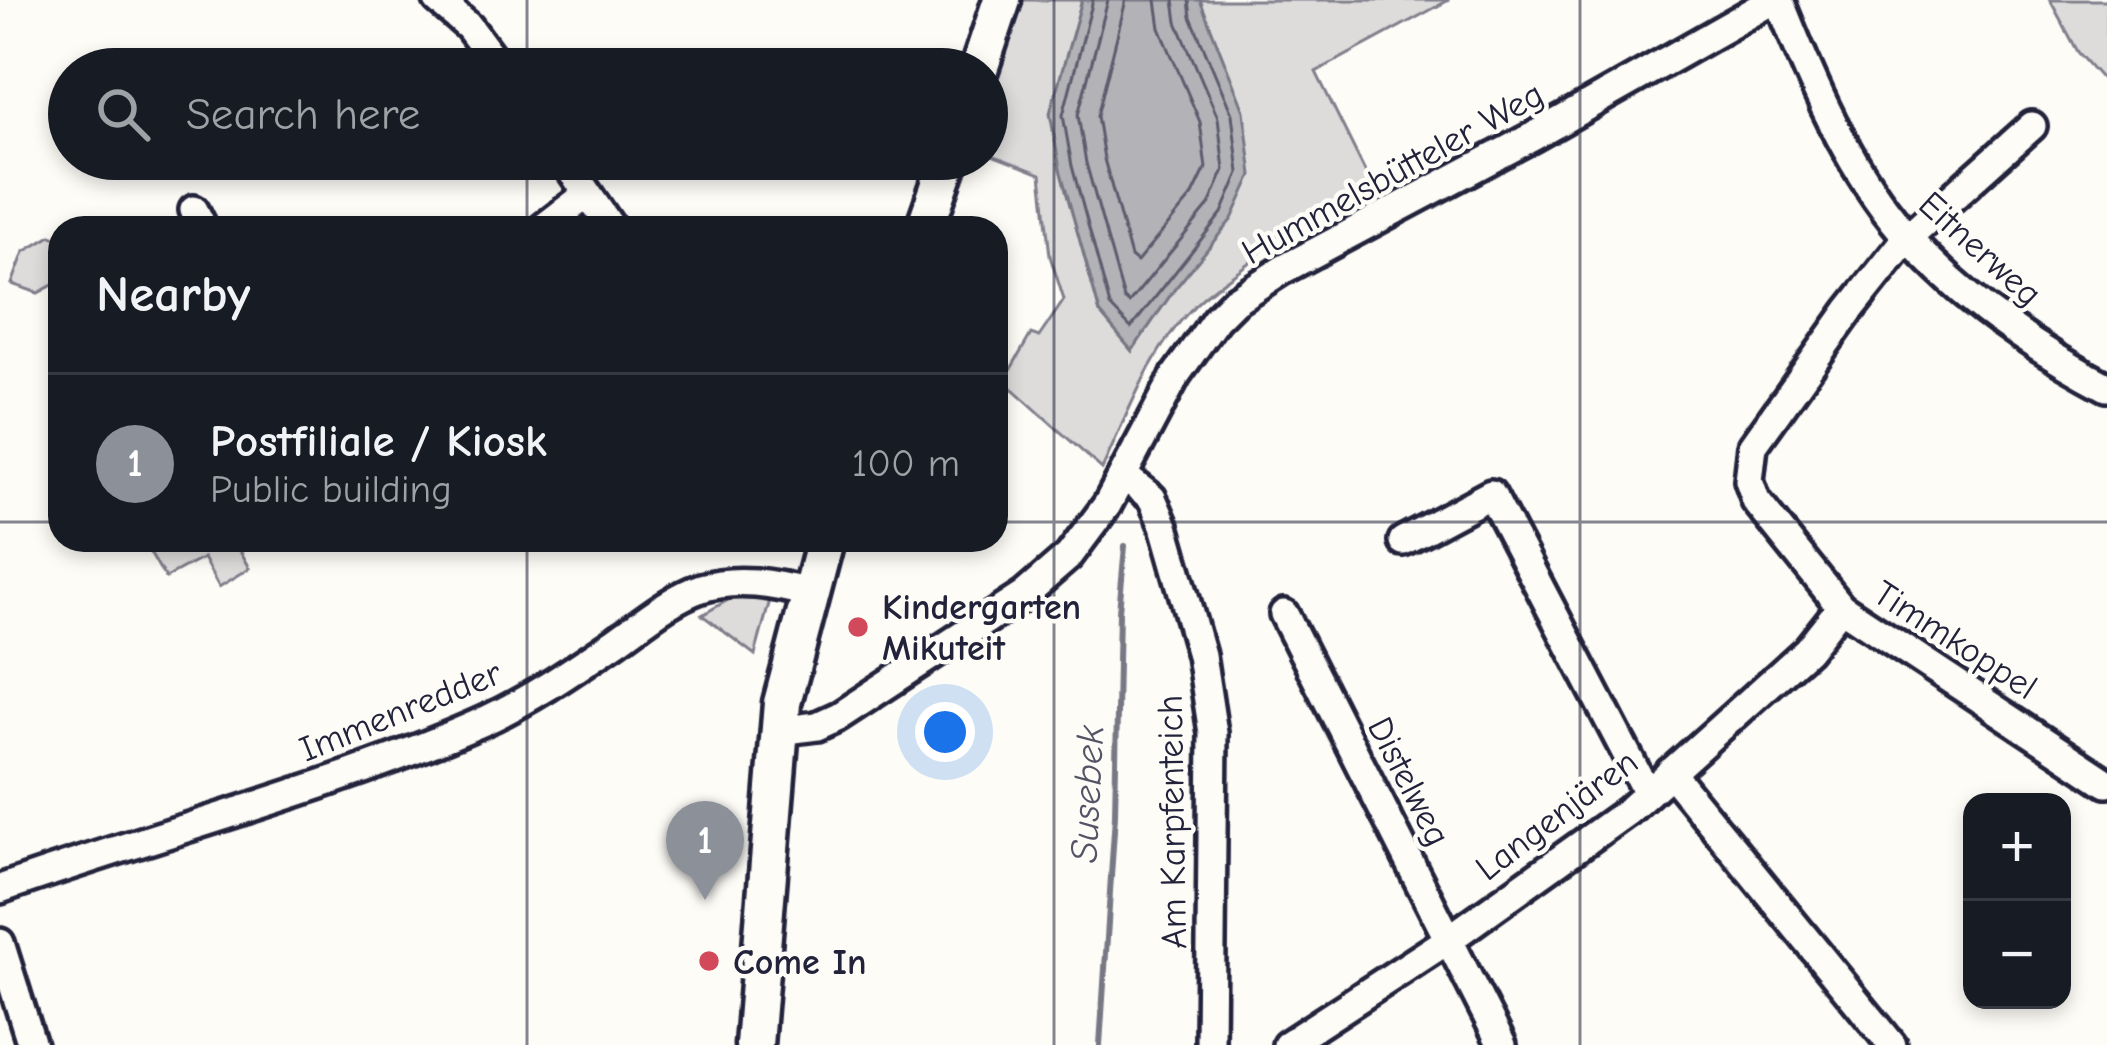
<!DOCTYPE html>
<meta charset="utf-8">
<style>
:root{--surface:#171b24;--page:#20242c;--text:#f1f3f6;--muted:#9ea1a6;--line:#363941;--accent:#8c9099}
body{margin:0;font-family:"Comic Neue",sans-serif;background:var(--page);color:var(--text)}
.controls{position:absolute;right:36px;bottom:36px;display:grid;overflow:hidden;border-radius:24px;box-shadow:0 6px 18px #0003}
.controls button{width:108px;height:108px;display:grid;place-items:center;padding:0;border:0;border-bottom:3px solid var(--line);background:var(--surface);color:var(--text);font:60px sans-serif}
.you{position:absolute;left:945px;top:732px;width:42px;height:42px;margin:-30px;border:9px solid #fff;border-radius:50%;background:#1a73e8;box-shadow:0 0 0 18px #1a73e833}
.badge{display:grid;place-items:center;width:78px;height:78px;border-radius:50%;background:var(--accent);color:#fff;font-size:39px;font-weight:700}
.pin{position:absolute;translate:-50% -99px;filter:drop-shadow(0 3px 6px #0008)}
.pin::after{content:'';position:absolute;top:63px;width:42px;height:36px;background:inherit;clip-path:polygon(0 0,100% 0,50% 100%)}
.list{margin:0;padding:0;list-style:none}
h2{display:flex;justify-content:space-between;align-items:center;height:156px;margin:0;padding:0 48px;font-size:51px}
h2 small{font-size:39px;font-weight:400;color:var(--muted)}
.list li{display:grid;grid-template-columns:78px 1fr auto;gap:36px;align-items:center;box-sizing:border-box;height:180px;padding:0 48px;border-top:3px solid var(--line)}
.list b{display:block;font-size:45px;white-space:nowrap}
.list p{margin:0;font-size:39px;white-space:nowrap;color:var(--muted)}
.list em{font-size:39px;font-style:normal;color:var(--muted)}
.icon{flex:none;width:66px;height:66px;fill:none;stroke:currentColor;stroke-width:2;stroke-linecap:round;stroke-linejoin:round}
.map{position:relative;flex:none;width:2107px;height:1045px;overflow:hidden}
.search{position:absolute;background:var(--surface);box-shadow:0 6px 18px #0003;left:48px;top:48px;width:960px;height:132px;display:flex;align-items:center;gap:30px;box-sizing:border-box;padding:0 42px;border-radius:66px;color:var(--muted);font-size:45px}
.panel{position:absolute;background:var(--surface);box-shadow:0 6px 18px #0003;left:48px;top:216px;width:960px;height:336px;border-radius:36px}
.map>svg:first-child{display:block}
.green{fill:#dddcdb;stroke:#807f8b;stroke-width:3}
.water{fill:#b2b2b7;stroke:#787885;stroke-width:3}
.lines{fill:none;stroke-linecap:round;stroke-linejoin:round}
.shore{stroke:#5c5c6d;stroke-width:3}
.stream{stroke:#787885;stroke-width:6}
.minor-casing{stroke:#22223b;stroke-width:36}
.major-casing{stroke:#22223b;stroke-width:45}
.minor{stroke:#fdfcf7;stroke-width:27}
.major{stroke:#fdfcf7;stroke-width:36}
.grid{fill:none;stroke:#22223b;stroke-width:3;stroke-opacity:0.55}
.poi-dot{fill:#d1495b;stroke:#fdfcf7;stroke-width:4.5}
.labels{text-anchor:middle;stroke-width:9;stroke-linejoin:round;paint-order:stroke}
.street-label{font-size:36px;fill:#22223b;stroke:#fdfcf7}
.poi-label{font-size:36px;font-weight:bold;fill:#22223b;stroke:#fdfcf7;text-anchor:start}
.water-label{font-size:39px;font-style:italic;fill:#545466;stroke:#fdfcf7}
</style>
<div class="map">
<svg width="2107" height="1045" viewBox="0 0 2107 1045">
<rect width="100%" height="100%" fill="#fdfcf7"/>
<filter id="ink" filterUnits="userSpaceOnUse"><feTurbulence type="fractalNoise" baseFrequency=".00833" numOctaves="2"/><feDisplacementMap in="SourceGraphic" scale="24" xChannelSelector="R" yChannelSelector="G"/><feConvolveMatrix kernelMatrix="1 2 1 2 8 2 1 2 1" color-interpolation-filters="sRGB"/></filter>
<g filter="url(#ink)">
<!-- green -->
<path class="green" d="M1007 0H1082L1051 113 1060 169 1100 313 1132 351 1174 290 1203 13 1200 0H1449L1316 72 1372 185 1271 239C1252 267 1218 281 1194 306 1150 351 1128 413 1102 469L1004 381 1031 334 1039 337 1064 300 1050 256 1041 174 987 153V69Z
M2050 0H2107V85L2078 52Z
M51 236 60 239V281L38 293 12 284 24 252Z
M153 540H234L250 568 219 587 203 558 166 578 147 545Z
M735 596 770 600 755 655 702 615Z"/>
<!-- water -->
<path class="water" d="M1082 0H1200L1244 111 1252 175 1232 219 1174 290 1132 351 1100 313 1060 169 1050 113Z"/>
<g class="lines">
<!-- shore -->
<path class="shore" d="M1093 0 1063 115 1072 166 1110 306 1131 328 1222 213 1239 173 1232 114 1191 17 1189 0
M1108 0 1078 115 1086 163 1124 299 1129 303 1209 205 1224 170 1218 118 1177 22 1174 0
M1126 0 1097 116 1104 159 1131 257 1137 262 1193 195 1206 168 1200 122 1160 28 1156 0"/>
<!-- stream -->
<path class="stream" d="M1100 1045 1115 815 1119 611 1125 546"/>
<!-- minor casing -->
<g class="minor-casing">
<path id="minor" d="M438 0 469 27 500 69
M1779 0C1807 70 1839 147 1884 208 1939 283 2025 344 2107 387
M2032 126 1907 238 1849 311 1753 446 1749 481 1756 501 1841 607 2107 783
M564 159 611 228
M194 210 203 228
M543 228 586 195
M1124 476 1152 498 1164 526 1201 655 1213 733 1210 1045
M1403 541 1491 494 1647 793
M1284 614 1502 1045
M779 731 817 726 839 716 1024 595 1069 556 1107 505 1176 375 1216 319 1234 301 1282 270 1534 136 1774 0
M1670 772 1892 1045
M0 889C157 833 322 792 475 725 526 703 571 672 616 641 643 622 670 599 701 588 737 577 774 584 809 593
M0 943 32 1045
M1287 1045 1448 940 1628 811 1807 650 1841 607"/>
</g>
<!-- major casing -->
<g class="major-casing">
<path id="major" d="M979 69 1002 0
M925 228 949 159
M754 1045 782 703 825 540"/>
</g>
<!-- minor -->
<use href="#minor" class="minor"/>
<!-- major -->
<use href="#major" class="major"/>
</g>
</g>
<!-- grid -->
<path class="grid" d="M527 0V69M1054 0V1045M1580 0V1045M527 159V228M0 522H60M996 522H2107M527 540V1045"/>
<!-- markers -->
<g class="poi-dot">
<circle cx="858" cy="627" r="12"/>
<circle cx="709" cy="961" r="12"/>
</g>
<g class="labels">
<!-- street labels -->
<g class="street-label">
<text transform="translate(1392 172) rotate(-29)" y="13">Hummelsbütteler Weg</text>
<text transform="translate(1981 248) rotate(42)" y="13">Eitnerweg</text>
<text transform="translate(1956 639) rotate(33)" y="13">Timmkoppel</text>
<text transform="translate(400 710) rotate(-22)" y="13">Immenredder</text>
<text transform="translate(1410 781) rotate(63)" y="13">Distelweg</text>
<text transform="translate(1556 814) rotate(-37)" y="13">Langenjären</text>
<text transform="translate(1171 822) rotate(-91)" y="13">Am Karpfenteich</text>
</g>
<!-- poi labels -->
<g class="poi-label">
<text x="882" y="619">Kindergarten<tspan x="882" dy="41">Mikuteit</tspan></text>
<text x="733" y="974">Come In</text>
</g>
<!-- water labels -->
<g class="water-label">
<text transform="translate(1086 794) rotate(-87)" y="14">Susebek</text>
</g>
</g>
</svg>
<div class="controls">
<button>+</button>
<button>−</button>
</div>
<div class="you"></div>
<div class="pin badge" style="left:705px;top:900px">1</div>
<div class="search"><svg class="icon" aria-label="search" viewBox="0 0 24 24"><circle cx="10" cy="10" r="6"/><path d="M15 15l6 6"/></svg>Search here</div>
<section class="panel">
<h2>Nearby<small></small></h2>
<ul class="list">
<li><span class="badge">1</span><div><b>Postfiliale / Kiosk</b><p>Public building</p></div><em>100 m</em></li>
</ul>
</section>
</div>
